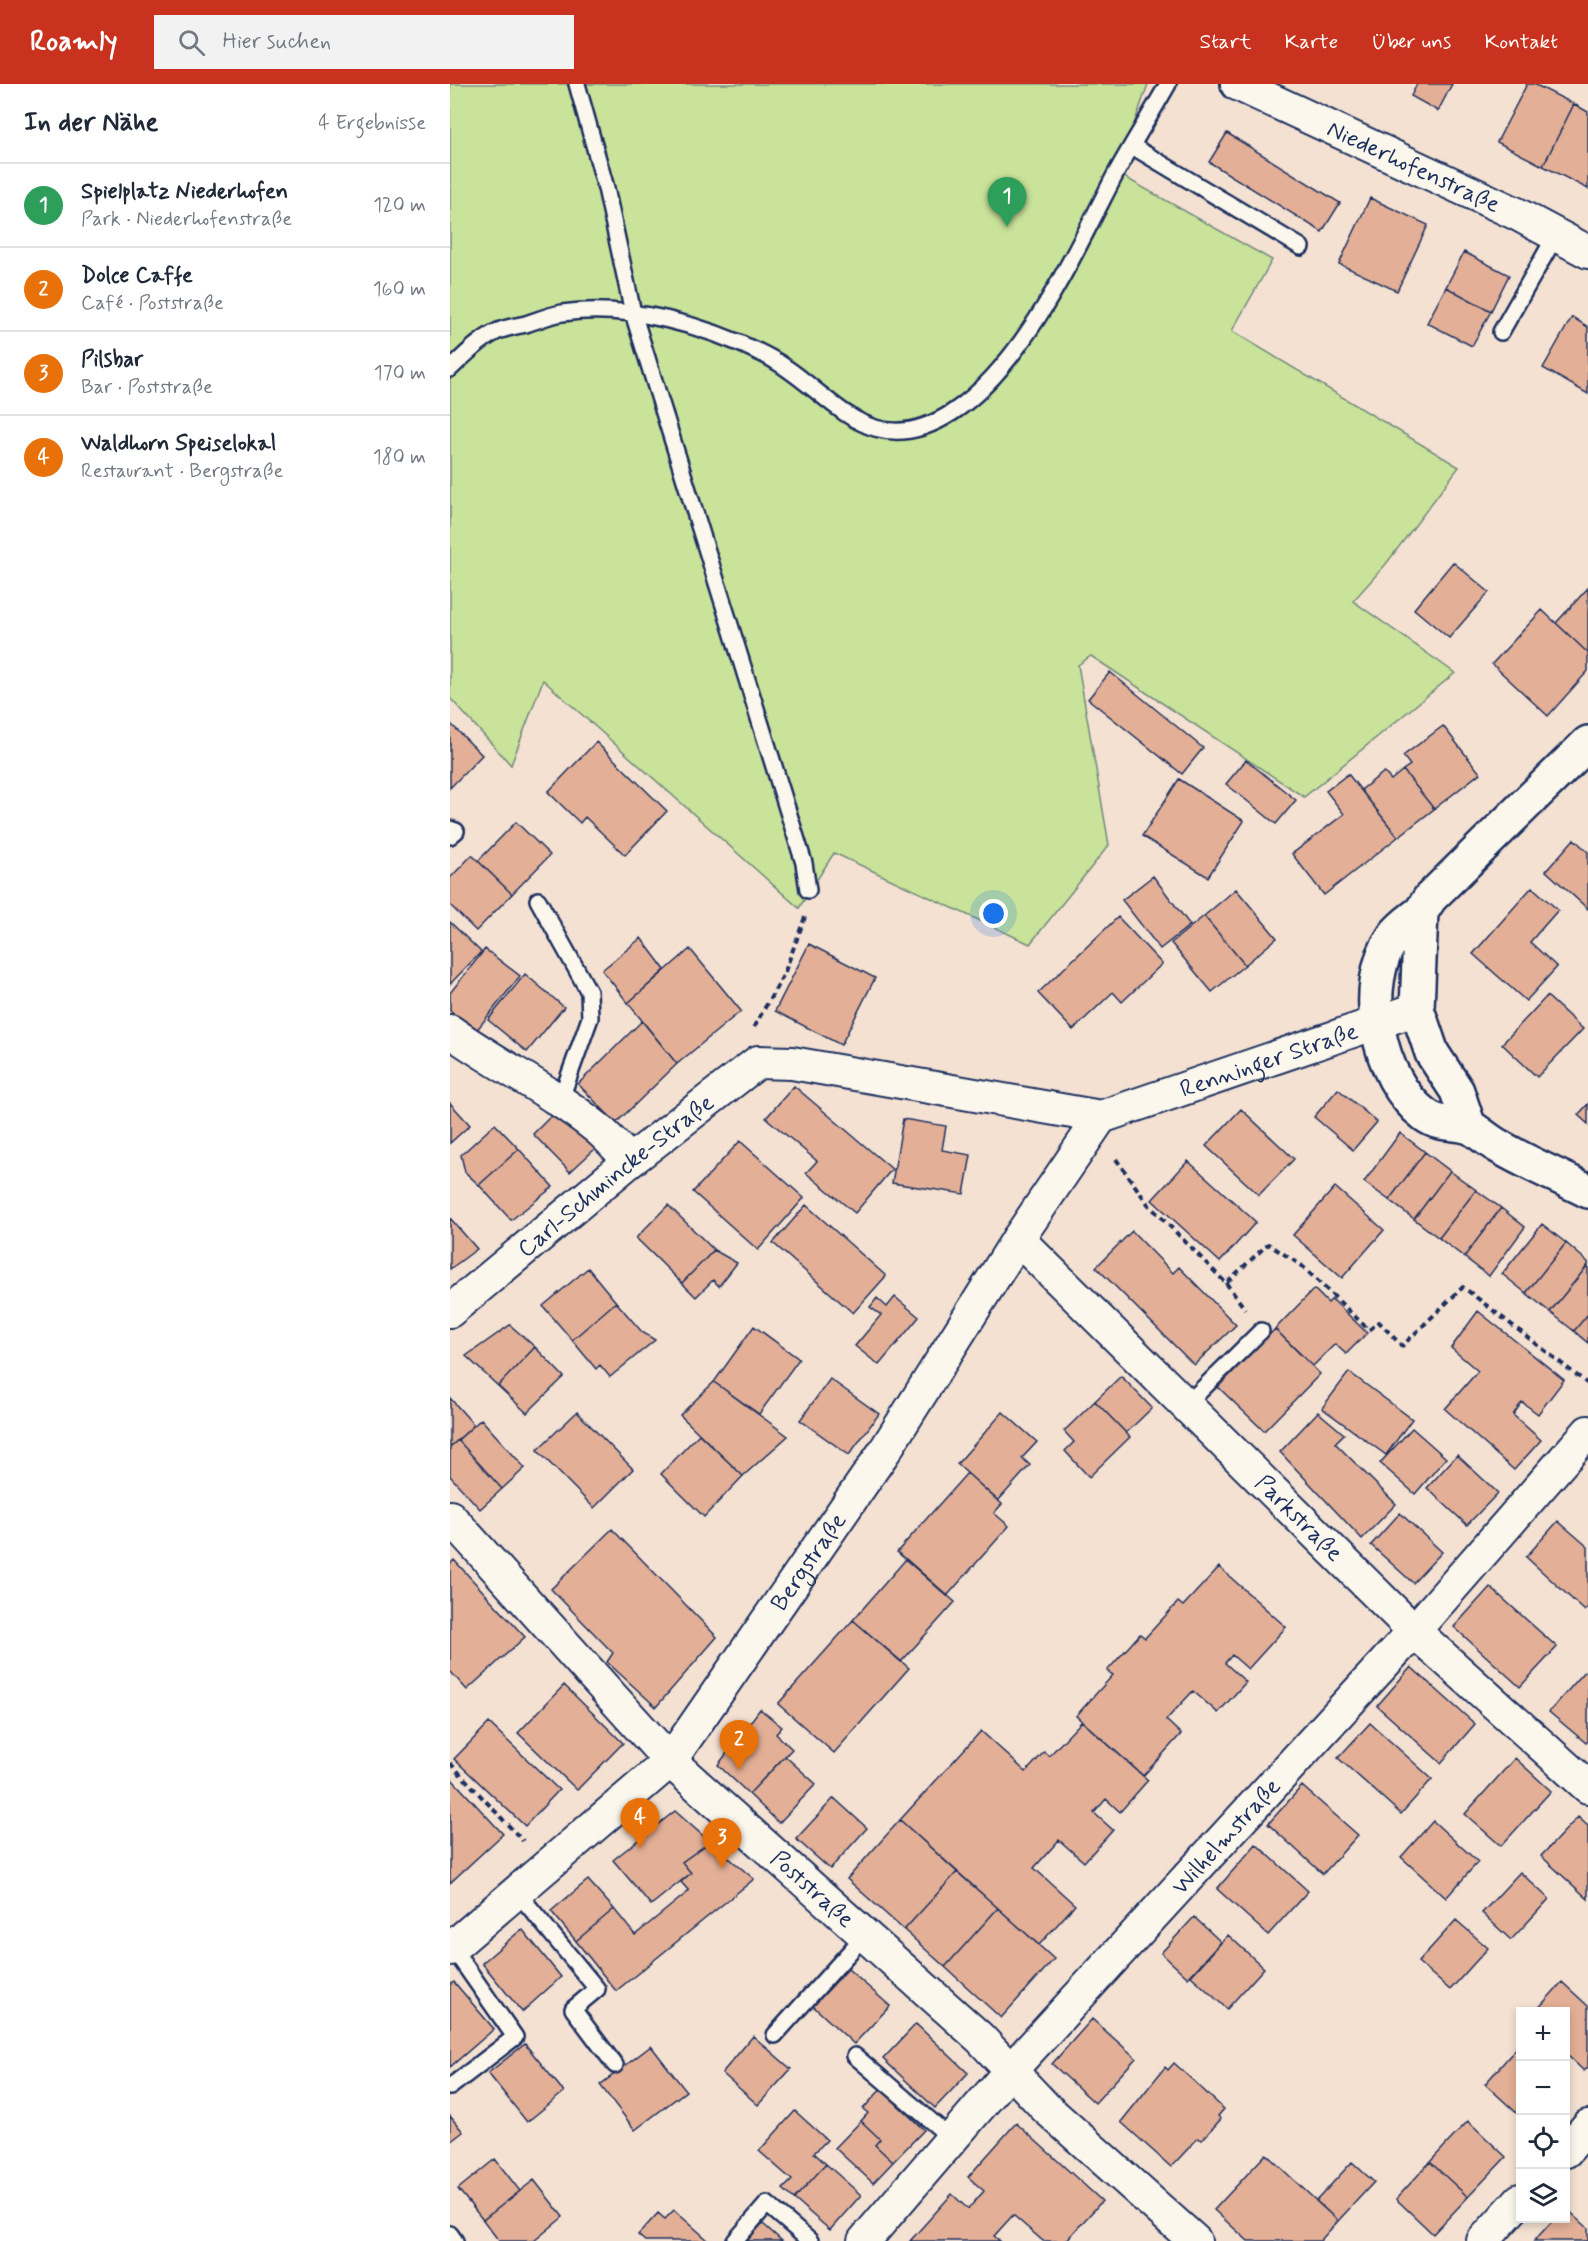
<!DOCTYPE html>
<html lang="de">
<meta charset="utf-8">
<style>
:root{--surface:#fff;--page:#f2f2f3;--text:#1f2937;--muted:#747a83;--line:#e0e1e3;--accent:#c8321e}
body{margin:0;font-family:Mynerve,sans-serif;background:var(--page);color:var(--text)}
.controls{position:absolute;right:18px;bottom:18px;display:grid;overflow:hidden;border-radius:0px;box-shadow:0 3px 9px #0003}
.controls button{width:54px;height:54px;display:grid;place-items:center;padding:0;border:0;border-bottom:2px solid var(--line);background:var(--surface);color:var(--text);font:30px sans-serif}
.you{position:absolute;left:544px;top:830px;width:21px;height:21px;margin:-15px;border:4px solid #fff;border-radius:50%;background:#1a73e8;box-shadow:0 0 0 9px #1a73e833}
.badge{display:grid;place-items:center;width:39px;height:39px;border-radius:50%;background:var(--accent);color:#fff;font-size:20px;font-weight:700}
.pin{position:absolute;translate:-50% -50px;filter:drop-shadow(0 2px 3px #0008)}
.pin::after{content:'';position:absolute;top:32px;width:21px;height:18px;background:inherit;clip-path:polygon(0 0,100% 0,50% 100%)}
.list{margin:0;padding:0;list-style:none}
h2{display:flex;justify-content:space-between;align-items:center;height:78px;margin:0;padding:0 24px;font-size:26px}
h2 small{font-size:20px;font-weight:400;color:var(--muted)}
.list li{display:grid;grid-template-columns:39px 1fr auto;gap:18px;align-items:center;box-sizing:border-box;height:84px;padding:0 24px;border-top:2px solid var(--line)}
.list b{display:block;font-size:22px;white-space:nowrap}
.list p{margin:0;font-size:20px;white-space:nowrap;color:var(--muted)}
.list em{font-size:20px;font-style:normal;color:var(--muted)}
.icon{flex:none;width:33px;height:33px;fill:none;stroke:currentColor;stroke-width:2;stroke-linecap:round;stroke-linejoin:round}
.map{position:relative;flex:none;width:1138px;height:2157px;overflow:hidden}
header{display:flex;align-items:center;gap:36px;box-sizing:border-box;height:84px;padding:0 30px;background:var(--accent);color:#fff}
header strong{font-size:28px}
nav{display:flex;gap:33px;margin-inline-start:auto;font-size:21px}
.search{width:420px;height:54px;background:var(--page);display:flex;align-items:center;gap:15px;box-sizing:border-box;padding:0 21px;border-radius:0px;color:var(--muted);font-size:22px}
main{display:flex}
aside{flex:1;background:var(--surface)}
.map>svg:first-child{display:block}
.green{fill:#c9e39a;stroke:#72897c;stroke-width:1.5}
.building{fill:#e3af96;stroke:#1b2f5e;stroke-width:1.5}
.lines{fill:none;stroke-linecap:round;stroke-linejoin:round}
.lane-casing{stroke:#1b2f5e;stroke-width:20}
.street-casing{stroke:#1b2f5e;stroke-width:36}
.secondary-casing{stroke:#1b2f5e;stroke-width:38}
.path{stroke:#1b2f5e;stroke-width:4;stroke-dasharray:6 4.5;stroke-linecap:butt}
.lane{stroke:#fbf7ec;stroke-width:15}
.street{stroke:#fbf7ec;stroke-width:32}
.secondary{stroke:#fbf7ec;stroke-width:33}
.labels{text-anchor:middle;stroke-width:4.5;stroke-linejoin:round;paint-order:stroke}
.street-label{font-size:24px;fill:#1b2f5e;stroke:#fbf7ec}
</style>
<header>
<strong>Roamly</strong>
<div class="search"><svg class="icon" aria-label="search" viewBox="0 0 24 24"><circle cx="10" cy="10" r="6"/><path d="M15 15l6 6"/></svg>Hier suchen</div>
<nav><a>Start</a><a>Karte</a><a>Über uns</a><a>Kontakt</a></nav>
</header>
<main>
<aside>
<h2>In der Nähe<small>4 Ergebnisse</small></h2>
<ul class="list">
<li><span class="badge" style="background:#2e9e5b">1</span><div><b>Spielplatz Niederhofen</b><p>Park · Niederhofenstraße</p></div><em>120 m</em></li>
<li><span class="badge" style="background:#e8710a">2</span><div><b>Dolce Caffe</b><p>Café · Poststraße</p></div><em>160 m</em></li>
<li><span class="badge" style="background:#e8710a">3</span><div><b>Pilsbar</b><p>Bar · Poststraße</p></div><em>170 m</em></li>
<li><span class="badge" style="background:#e8710a">4</span><div><b>Waldhorn Speiselokal</b><p>Restaurant · Bergstraße</p></div><em>180 m</em></li>
</ul>
</aside>
<div class="map">
<svg width="1138" height="2157" viewBox="0 0 1138 2157">
<rect width="100%" height="100%" fill="#f4e1d2"/>
<filter id="ink" filterUnits="userSpaceOnUse"><feTurbulence type="fractalNoise" baseFrequency=".0167" numOctaves="2"/><feDisplacementMap in="SourceGraphic" scale="12" xChannelSelector="R" yChannelSelector="G"/><feConvolveMatrix kernelMatrix="1 2 1 2 8 2 1 2 1" color-interpolation-filters="sRGB"/></filter>
<g filter="url(#ink)">
<!-- green -->
<path class="green" d="M0 0H698L667 89 822 176 782 247 1009 383 936 480 903 517 1005 589 854 713 641 572 628 581 659 761 580 860 384 769 349 824 93 596 61 681 0 614Z"/>
<!-- building -->
<path class="building" d="M967 0H1002L988 27 961 12Z
M1077 0H1084L1124 20 1093 82 1047 58Z
M1124 20 1138 28V105L1093 82Z
M777 49 890 119 872 148 759 78Z
M920 114 978 141 947 207 889 180Z
M1014 168 1059 191 1041 227 996 203Z
M996 203 1041 227 1022 262 977 239Z
M1122 233 1138 243V310L1093 284Z
M1003 478 1039 508 999 554 964 525Z
M1138 504V569L1106 539Z
M1092 526 1138 569V587L1098 632 1042 580Z
M660 588 753 664 732 690 638 615Z
M0 639 32 671 0 704Z
M993 642 1030 689 984 725 953 686 960 681 953 672Z
M146 658 217 727 175 771 135 733 130 739 98 708Z
M796 676 846 716 826 740 776 700Z
M953 686 984 725 948 753 911 706 934 688 941 696Z
M898 690 948 753 874 811 842 770 894 730 876 707Z
M729 695 794 737 758 793 692 752Z
M66 738 100 771 62 810 28 777Z
M1124 755 1138 768V825L1096 787Z
M22 771 62 810 26 847 0 821V794Z
M703 792 740 841 710 865 672 816Z
M1082 803 1108 826 1080 858 1107 883 1076 917 1023 870Z
M786 805 827 854 795 881 754 832Z
M754 832 795 881 762 908 721 859Z
M668 833 712 880 672 918 663 908 623 946 588 909Z
M0 838 31 868 0 900Z
M191 854 215 886 178 919 152 886Z
M359 860 425 894 391 961 325 927Z
M35 865 70 892 26 947 0 927V909Z
M240 865 291 927 227 980 178 919Z
M75 890 114 923 77 968 38 936Z
M1097 912 1133 945 1087 993 1052 960Z
M192 937 227 980 166 1039 128 1000Z
M344 1002 442 1085 405 1129 356 1089 367 1077 316 1034Z
M888 1005 927 1038 903 1066 864 1033Z
M0 1019 20 1041 0 1059Z
M1138 1020V1040L1128 1031Z
M108 1025 146 1064 120 1088 83 1050Z
M791 1025 844 1075 809 1111 756 1062Z
M453 1035 496 1042 492 1066 521 1071 514 1110 442 1099Z
M45 1040 69 1065 29 1101 15 1088 11 1071Z
M950 1049 975 1068 939 1116 914 1098Z
M290 1057 354 1114 308 1166 243 1108Z
M69 1065 103 1103 61 1136 29 1101Z
M975 1068 1000 1087 964 1135 939 1116Z
M738 1077 806 1138 770 1178 702 1116Z
M1000 1087 1026 1106 989 1154 964 1135Z
M885 1103 934 1146 892 1194 843 1151Z
M1026 1106 1051 1124 1014 1173 989 1154Z
M218 1121 264 1166 232 1199 186 1154Z
M356 1121 436 1192 403 1229 323 1159Z
M1051 1124 1075 1143 1039 1192 1014 1173Z
M0 1134 27 1165 0 1185Z
M1092 1140 1116 1159 1076 1209 1052 1190Z
M682 1147 723 1189 729 1183 786 1241 744 1281 646 1183Z
M1116 1159 1138 1178V1181L1100 1228 1076 1209Z
M264 1166 287 1179 269 1202 263 1196 246 1213 232 1199Z
M1138 1181V1230L1124 1247 1100 1228Z
M138 1184 166 1218 122 1256 93 1222Z
M864 1205 878 1219 882 1215 917 1249 896 1270 885 1260 863 1282 825 1245Z
M445 1213 469 1233 429 1281 405 1262 431 1231 420 1223 427 1214 437 1223Z
M166 1218 192 1248 205 1256 160 1293 150 1281 146 1285 122 1256Z
M1028 1227 1114 1296 1088 1330 1072 1318 1063 1331 1091 1356 1064 1386 995 1325 1028 1287 1001 1264Z
M1138 1230V1259L1124 1247Z
M60 1241 85 1263 48 1302 16 1272Z
M304 1242 349 1275 309 1330 264 1298Z
M825 1245 870 1290 814 1347 768 1303Z
M85 1263 114 1293 77 1329 48 1302Z
M899 1288 962 1335 936 1371 872 1324Z
M671 1292 702 1324 676 1349 645 1317Z
M380 1295 429 1330 399 1371 350 1336Z
M264 1298 338 1352 293 1392 230 1331Z
M0 1314 24 1341 0 1363Z
M645 1317 680 1353 639 1393 615 1367 624 1358 614 1347Z
M127 1328 183 1385 144 1424 87 1366Z
M553 1328 587 1358 572 1374 580 1381 548 1417 507 1380Z
M868 1328 894 1350 885 1359 946 1420 912 1455 830 1368Z
M31 1335 75 1384 52 1405 8 1356Z
M962 1344 996 1374 965 1410 930 1379Z
M249 1350 293 1392 254 1433 211 1390Z
M8 1356 52 1405 30 1425 0 1392V1363Z
M1007 1371 1048 1409 1017 1441 977 1404Z
M517 1389 552 1420 544 1429 559 1442 497 1512 447 1468Z
M950 1429 992 1468 963 1499 921 1461Z
M1108 1437 1138 1463V1523L1135 1527 1076 1473Z
M162 1445 267 1553 206 1623 157 1578 163 1569 101 1505Z
M456 1475 505 1518 451 1578 403 1536Z
M4 1476 75 1553 17 1606 0 1587V1480Z
M769 1483 836 1543 798 1585 782 1571 775 1579 796 1598 768 1629 743 1607 716 1636 731 1650 693 1692 626 1632 663 1591 657 1587 690 1550 695 1554 728 1518 733 1522Z
M1040 1503 1107 1563 1070 1603 1004 1543Z
M403 1536 459 1584 384 1669 328 1620Z
M961 1583 1025 1640 991 1679 927 1622Z
M1138 1584V1657L1136 1659 1099 1628Z
M114 1601 173 1659 127 1706 68 1649Z
M310 1625 332 1643 326 1650 342 1665 299 1710 268 1681Z
M632 1637 698 1696 670 1728 656 1715 644 1729 663 1746 634 1778 609 1756 584 1784 625 1821 589 1861 450 1736 531 1647 576 1688 594 1668 599 1672Z
M39 1639 109 1706 75 1742 4 1675Z
M920 1639 982 1695 951 1730 888 1674Z
M335 1672 366 1700 329 1739 299 1710Z
M1065 1674 1101 1707 1051 1762 1015 1730Z
M0 1693 53 1750 0 1799Z
M852 1702 908 1751 873 1790 818 1740Z
M384 1714 417 1744 380 1785 346 1755Z
M225 1727 260 1758 232 1778 241 1789 201 1821 163 1776Z
M1128 1733 1138 1742V1815L1091 1772Z
M450 1736 507 1788 454 1846 397 1795Z
M983 1737 1028 1778 996 1814 951 1773Z
M260 1758 304 1795 166 1907 126 1857 164 1825 185 1851 239 1807 231 1798 241 1789 232 1778Z
M806 1760 858 1807 818 1851 767 1805Z
M507 1788 548 1824 495 1883 454 1846Z
M1070 1788 1099 1815 1061 1856 1032 1829Z
M138 1796 164 1825 126 1857 101 1827Z
M548 1824 604 1875 551 1934 495 1883Z
M744 1833 771 1858 738 1894 711 1869Z
M1006 1836 1038 1864 1000 1906 968 1878Z
M72 1845 111 1893 72 1928 32 1879Z
M778 1851 814 1884 777 1925 741 1892Z
M398 1885 440 1922 404 1960 363 1922Z
M4 1898 44 1945 0 1983V1901Z
M1112 1898 1138 1922V1983L1134 1987 1116 1970V1928H1085Z
M642 1935 686 1974 645 2019 602 1980Z
M466 1940 518 1989 485 2024 433 1975Z
M303 1952 341 1985 308 2021 272 1989Z
M75 1960 114 2008 77 2038 38 1989Z
M1070 1960V2032L1035 2000Z
M201 1962 236 2007 185 2046 150 2001Z
M724 1979 774 2025 768 2032 771 2035 752 2056 748 2054 721 2083 671 2038 715 1983 718 1986Z
M431 2005 474 2046 443 2078 425 2061 430 2055 411 2037 418 2029 413 2025Z
M345 2027 377 2056 364 2069 376 2080 344 2115 333 2105 342 2096 309 2067Z
M0 2032 13 2048 0 2058Z
M411 2037 430 2055 425 2061 443 2078 423 2099 385 2064Z
M1018 2037 1056 2073 1018 2113 980 2078Z
M566 2039 652 2117 616 2157H593L563 2131 544 2152 550 2157H460L502 2110 518 2125 534 2107 518 2093Z
M816 2070 888 2137 870 2157H798L764 2126Z
M45 2075 70 2107 33 2136 8 2105Z
M902 2078 924 2098 888 2137 866 2117Z
M980 2078 1018 2113 983 2150 946 2115Z
M376 2080 411 2111 380 2146 344 2115Z
M84 2096 113 2133 84 2157H49L33 2136Z
M1116 2124 1138 2144V2157H1084L1105 2134H1116Z
M224 2126 259 2157H195L188 2151 208 2129 215 2135Z
M312 2139 332 2157H295Z"/>
<g class="lines">
<!-- lane casing -->
<g class="lane-casing">
<path id="lane" d="M127 0 156 104 183 229 354 779 358 806
M682 62 851 163
M1051 248 1106 151
M0 285C14 272 27 258 44 249 53 244 65 242 76 240 88 236 100 231 112 229 180 220 255 241 315 271 380 304 417 384 503 328 575 280 626 166 665 91 682 60 701 30 718 0
M0 745 6 747 0 752
M88 816 139 908 140 934 110 1017
M736 1321 811 1247
M67 1808 147 1905 123 1925 165 1981
M325 1951 415 1851
M405 1972 502 2055
M0 2003 65 1953 2 1863
M0 2150 5 2157
M285 2157 317 2120 360 2157"/>
</g>
<!-- street casing -->
<g class="street-casing">
<g id="street">
<path id="s1" d="M787 0 1067 130 1138 168"/>
<path d="M0 947C48 981 101 1007 147 1044 159 1054 169 1066 180 1077"/>
<path id="s2" d="M568 1155 964 1547 1138 1703"/>
<path id="s3" d="M0 1227 180 1077 308 978 342 979 651 1033 967 925"/>
<path id="s4" d="M0 1433 220 1677 530 1954 596 2024 745 2157"/>
<path id="s5" d="M0 1865 220 1677 434 1368 568 1155 651 1033"/>
<path d="M1116 2067 1138 2042"/>
<path id="s6" d="M414 2157 560 1987 964 1547 1138 1348"/>
<path d="M1033 2157 1070 2116"/>
</g>
</g>
<!-- secondary casing -->
<g class="secondary-casing">
<path id="secondary" d="M971 828C962 835 950 843 944 852 909 901 927 995 975 1031 991 1043 1007 1037 1022 1044 1031 1050 1039 1057 1048 1062 1077 1079 1108 1092 1138 1107
M1019 1043 1007 1007 982 969 967 925 971 828 980 814 1138 659"/>
</g>
<!-- path -->
<path class="path" d="M304 943 334 890 355 833
M666 1075 698 1120 776 1199 818 1160 851 1181 919 1246 929 1238 952 1262 1013 1203 1138 1300
M776 1199 795 1225
M0 1679 73 1757"/>
<!-- lane -->
<use href="#lane" class="lane"/>
<!-- street -->
<use href="#street" class="street"/>
<!-- secondary -->
<use href="#secondary" class="secondary"/>
</g>
</g>
<g class="labels">
<!-- street labels -->
<g class="street-label">
<text dy="8" stroke="none"><textPath href="#s1" startOffset="195">Niederhofenstraße</textPath></text>
<text dy="8" stroke="none"><textPath href="#s3" startOffset="921">Renninger Straße</textPath></text>
<text dy="8" stroke="none"><textPath href="#s3" startOffset="214">Carl-Schmincke-Straße</textPath></text>
<text dy="8" stroke="none"><textPath href="#s2" startOffset="396">Parkstraße</textPath></text>
<text dy="8" stroke="none"><textPath href="#s5" startOffset="532">Bergstraße</textPath></text>
<text dy="8" stroke="none"><textPath href="#s6" startOffset="543">Wilhelmstraße</textPath></text>
<text dy="8" stroke="none"><textPath href="#s4" startOffset="520">Poststraße</textPath></text>
</g>
</g>
</svg>
<div class="controls">
<button>+</button>
<button>−</button>
<button><svg class="icon" aria-label="locate" viewBox="0 0 24 24"><circle cx="12" cy="12" r="6"/><path d="M12 2v4M12 18v4M2 12h4M18 12h4"/></svg></button>
<button><svg class="icon" aria-label="layers" viewBox="0 0 24 24"><path d="M12 4l9 5-9 5-9-5zM3 14l9 5 9-5"/></svg></button>
</div>
<div class="you"></div>
<div class="pin badge" style="left:557px;top:143px;background:#2e9e5b">1</div>
<div class="pin badge" style="left:289px;top:1686px;background:#e8710a">2</div>
<div class="pin badge" style="left:272px;top:1784px;background:#e8710a">3</div>
<div class="pin badge" style="left:190px;top:1764px;background:#e8710a">4</div>
</div>
</main>
